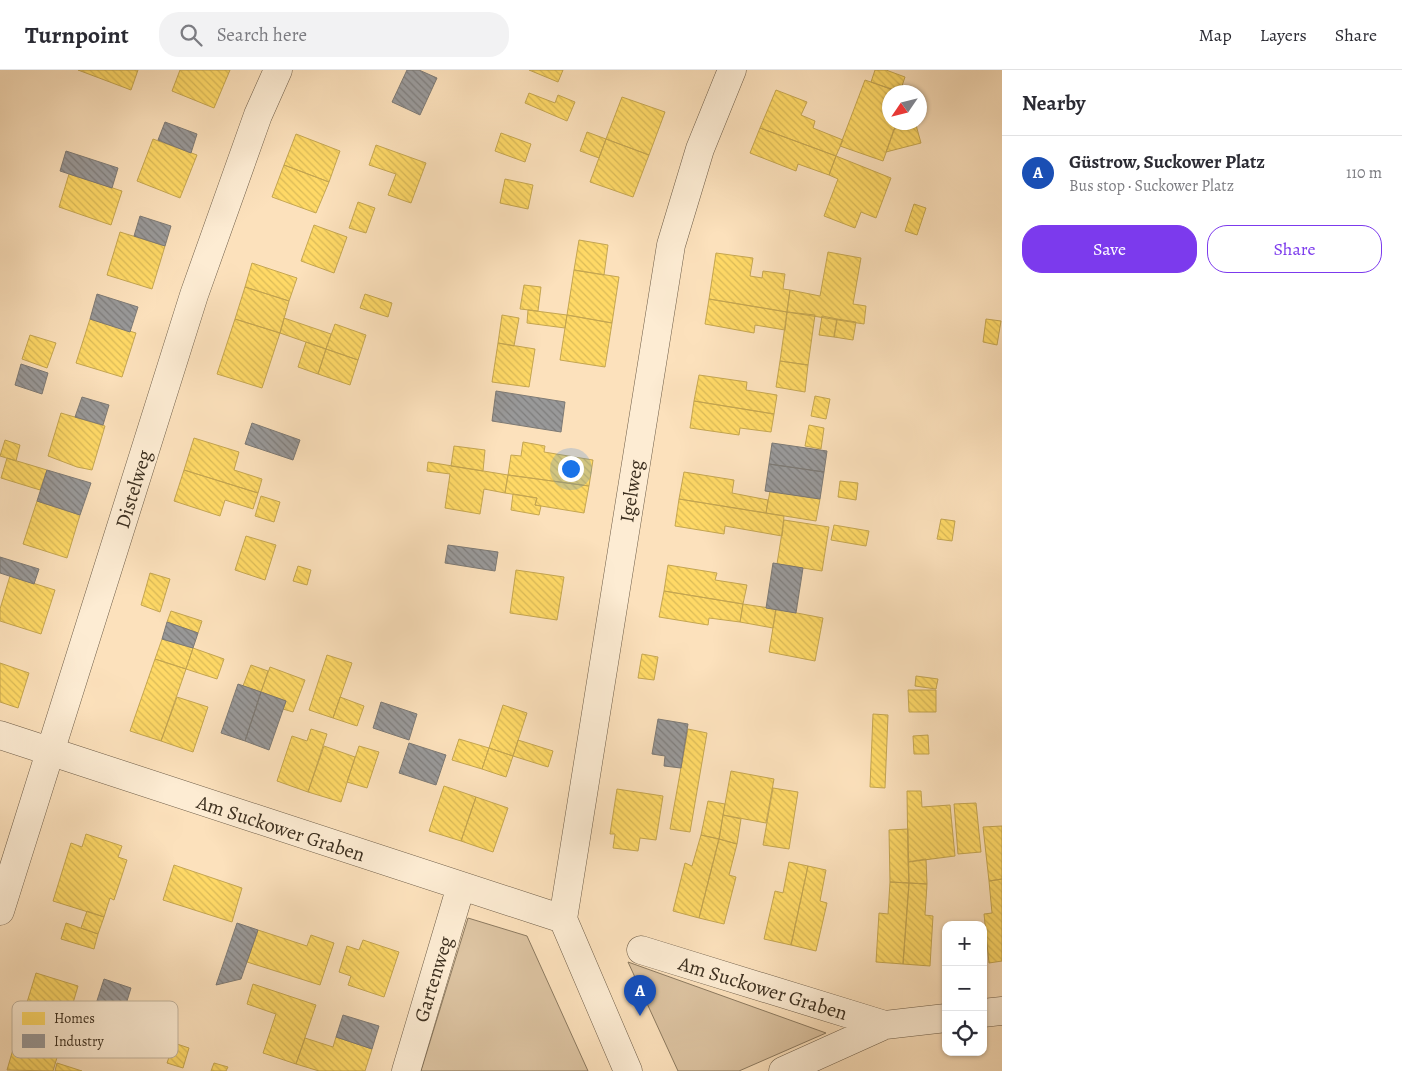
<!DOCTYPE html>
<meta charset="utf-8">
<style>
:root{--surface:#fff;--page:#f2f2f3;--text:#2b2b33;--muted:#7c7c81;--line:#e1e1e2;--accent:#7c3aed}
body{margin:0;font-family:Alegreya,serif;background:var(--page);color:var(--text)}
.controls{position:absolute;right:15px;bottom:15px;display:grid;overflow:hidden;border-radius:10px;box-shadow:0 1px 4px #0004}
.controls button{width:45px;height:45px;display:grid;place-items:center;padding:0;border:0;border-bottom:1px solid var(--line);background:var(--surface);color:var(--text);font:25px sans-serif}
.compass{position:absolute;left:882px;top:15px;width:45px;height:45px;border-radius:50%;background:var(--surface);box-shadow:0 1px 4px #0004;rotate:235deg}
.you{position:absolute;left:570px;top:398px;width:18px;height:18px;margin:-12px;border:4px solid #fff;border-radius:50%;background:#1a73e8;box-shadow:0 0 0 8px #1a73e833}
.badge{display:grid;place-items:center;width:32px;height:32px;border-radius:50%;background:var(--accent);color:#fff;font-size:16px;font-weight:700}
.pin{position:absolute;translate:-50% -41px;filter:drop-shadow(0 1px 2px #0008)}
.pin::after{content:'';position:absolute;top:26px;width:18px;height:15px;background:inherit;clip-path:polygon(0 0,100% 0,50% 100%)}
.list{margin:0;padding:0;list-style:none}
h2{display:flex;justify-content:space-between;align-items:center;height:65px;margin:0;padding:0 20px;font-size:21px}
h2 small{font-size:16px;font-weight:400;color:var(--muted)}
.list li{display:grid;grid-template-columns:32px 1fr auto;gap:15px;align-items:center;box-sizing:border-box;height:75px;padding:0 20px;border-top:1px solid var(--line)}
.list b{display:block;font-size:19px;white-space:nowrap}
.list p{margin:0;font-size:16px;white-space:nowrap;color:var(--muted)}
.list em{font-size:16px;font-style:normal;color:var(--muted)}
.actions{display:flex;gap:10px;padding:15px 20px}
.actions a{flex:1;padding:11px 0;border:1px solid var(--accent);border-radius:20px;text-align:center;font-size:18px;color:var(--accent)}
.actions .main{background:var(--accent);color:#fff}
.icon{flex:none;width:28px;height:28px;fill:none;stroke:currentColor;stroke-width:2;stroke-linecap:round;stroke-linejoin:round}
.map{position:relative;flex:none;width:1002px;height:1001px;overflow:hidden}
header{display:flex;align-items:center;gap:30px;box-sizing:border-box;height:70px;padding:0 25px;background:var(--surface);border-bottom:1px solid var(--line)}
header strong{font-size:24px}
nav{display:flex;gap:28px;margin-inline-start:auto;font-size:18px}
.search{width:350px;height:45px;background:var(--page);display:flex;align-items:center;gap:12px;box-sizing:border-box;padding:0 18px;border-radius:20px;color:var(--muted);font-size:19px}
main{display:flex}
aside{flex:1;background:var(--surface)}
.map>svg:first-child{display:block}
.green{fill:#dcc3a1;stroke:#8c7a60}
.homes{fill:url(#homes-back-hatch);stroke:#c5a651}
.industry{fill:url(#industry-back-hatch);stroke:#7d7a75}
.lines{fill:none;stroke-linecap:round;stroke-linejoin:round}
.minor-casing{stroke:#6d5c47;stroke-width:29}
.minor{stroke:#fdecd3;stroke-width:28}
.labels{text-anchor:middle;stroke-width:5;stroke-linejoin:round;paint-order:stroke}
.street-label{font-size:20px;fill:#3d3020;stroke:#fdecd3}
.key{fill:#fdecd3;stroke:#c3b49d;stroke-width:1}
.key-label{font-size:14px;fill:#3d3020}
</style>
<header>
<strong>Turnpoint</strong>
<div class="search"><svg class="icon" aria-label="search" viewBox="0 0 24 24"><circle cx="10" cy="10" r="6"/><path d="M15 15l6 6"/></svg>Search here</div>
<nav><a>Map</a><a>Layers</a><a>Share</a></nav>
</header>
<main>
<div class="map">
<svg width="1002" height="1001" viewBox="0 0 1002 1001">
<defs>
<pattern id="homes-back-hatch" width="6" height="6" patternUnits="userSpaceOnUse" patternTransform="scale(1.25)"><rect width="6" height="6" fill="#ffd966"/><path d="M-1 5l2 2M0 0l6 6M5-1l2 2" fill="none" stroke="#dbbb58"/></pattern>
<pattern id="industry-back-hatch" width="6" height="6" patternUnits="userSpaceOnUse" patternTransform="scale(1.25)"><rect width="6" height="6" fill="#999"/><path d="M-1 5l2 2M0 0l6 6M5-1l2 2" fill="none" stroke="#7e7d7c"/></pattern>
</defs>
<rect width="100%" height="100%" fill="#fce1bc"/>
<filter id="stains"><feTurbulence type="fractalNoise" baseFrequency=".004" numOctaves="4"/><feColorMatrix values="0 0 0 0 .2 0 0 0 0 .09 0 0 0 0 .02 0 0 0 .5 -.17"/></filter>
<radialGradient id="worn" r=".72"><stop offset=".6" stop-color="#630" stop-opacity="0"/><stop offset="1" stop-color="#630" stop-opacity=".3"/></radialGradient>
<!-- green -->
<path class="green" d="M468 848 527 866 588 1001H421Z
M628 892 826 963 739 1001H678Z"/>
<!-- homes -->
<path class="homes" d="M78 0H138L131 20Z
M180 0H230L214 38 172 21Z
M529 0H563L558 12Z
M875 0H886L905 7 900 22 871 12Z
M865 10 899 22H889V52H897L883 91 840 76Z
M776 20 807 32 801 45 815 51 813 58 843 70 836 86 760 58Z
M529 23 555 33 558 25 575 32 567 51 525 33Z
M622 27 665 42 649 85 606 69Z
M916 55 921 73 886 82 894 59Z
M760 58 836 86 829 105 798 94 796 101 750 83Z
M587 62 606 69 599 88 580 81Z
M501 63 531 74 525 92 495 81Z
M296 64 340 81 329 112 284 95Z
M153 69 197 85 180 128 137 111Z
M606 69 649 85 633 127 590 112Z
M376 75 426 93 411 133 388 125 396 104 369 95Z
M836 86 891 108 876 148 861 142 855 158 824 146 838 109 829 105Z
M284 95 329 112 316 143 272 127Z
M69 104 122 121 111 155 59 137Z
M505 109 533 115 528 139 500 133Z
M358 132 375 138 366 163 349 158Z
M914 134 926 138 917 165 905 161Z
M314 155 347 167 334 203 301 191Z
M120 162 165 176 152 219 107 205Z
M579 170 608 175 604 205 574 200Z
M828 182 861 188 853 234 866 236 864 254 787 242 790 220 820 226Z
M716 183 753 188 750 206 762 208 763 201 785 204 783 219 790 220 787 242 709 229Z
M252 193 297 208 289 231 245 217Z
M574 200 619 207 612 253 567 245Z
M524 215 541 217 538 241 520 239Z
M245 217 289 231 280 263 235 249Z
M365 224 392 233 388 247 360 238Z
M709 229 787 242 785 260 755 255 754 263 705 254Z
M528 240 567 245 565 258 527 253Z
M787 242 815 245 808 295 780 291Z
M502 245 519 248 514 276 498 273Z
M567 245 612 253 605 297 560 290Z
M822 246 837 249 834 267 819 265Z
M284 248 331 264 326 279 280 263Z
M90 249 136 263 122 307 76 293Z
M235 249 280 263 262 318 217 304Z
M837 249 856 252 853 270 834 267Z
M986 249 1001 251 997 275 983 272Z
M335 254 366 265 358 290 326 279Z
M30 265 56 273 47 298 22 289Z
M306 272 326 279 318 304 298 297Z
M498 273 535 279 529 317 492 312Z
M326 279 358 290 350 315 318 304Z
M780 291 808 295 805 322 776 317Z
M699 305 747 312 746 320 777 325 774 344 694 331Z
M815 326 830 329 826 349 811 346Z
M694 331 774 344 771 362 740 358 739 365 690 358Z
M61 343 105 356 92 400 77 397 48 386Z
M809 355 824 358 821 379 805 376Z
M194 368 239 382 234 400 262 409 258 423 184 400Z
M5 370 20 375 16 391 0 386Z
M523 372 545 376 544 382 593 390 589 416 508 405 511 385 521 386Z
M454 376 485 380 483 401 451 396Z
M7 388 47 400 40 420 1 408Z
M428 392 508 405 505 423 484 419 480 444 445 438 450 404 427 401Z
M184 400 258 423 253 439 225 430 220 446 174 431Z
M684 402 734 410 732 423 768 430 766 443 679 429Z
M508 405 589 416 584 443 535 435 537 428 505 423Z
M840 411 858 413 856 430 838 427Z
M770 421 820 429 816 451 766 443Z
M513 424 537 428 535 435 541 436 539 445 511 440Z
M261 426 280 432 274 452 255 446Z
M679 429 784 446 782 466 725 456 724 464 675 456Z
M37 431 80 445 67 488 23 474Z
M941 449 955 451 952 471 937 469Z
M784 450 829 457 822 501 777 494Z
M834 455 869 461 866 476 831 470Z
M246 466 276 475 265 510 235 500Z
M668 495 717 503 715 510 747 515 743 534 664 521Z
M298 496 311 500 307 515 293 511Z
M516 500 564 507 557 550 510 543Z
M150 503 170 509 160 542 141 535Z
M10 506 55 520 41 564 0 551V539Z
M664 521 743 534 740 552 709 548 708 555 659 547Z
M743 534 776 539 773 558 740 552Z
M776 539 823 548 815 591 769 582Z
M171 541 202 551 198 563 167 552Z
M162 569 193 578 186 599 155 589Z
M193 578 224 589 217 609 186 599Z
M642 584 658 587 654 610 638 608Z
M327 585 352 593 333 648 309 640Z
M155 589 186 599 161 671 130 661Z
M0 593 29 603 18 638 0 632Z
M251 595 268 601 261 622 243 616Z
M270 597 305 610 293 642 283 639 286 631 261 622Z
M916 606 938 609 936 619 915 616Z
M908 620H936V642H909Z
M177 627 208 637 193 682 161 671Z
M340 627 364 636 357 656 333 648Z
M503 635 527 643 513 686 489 678Z
M873 644 888 645 885 718 870 717Z
M311 659 327 664 308 722 277 711 292 666 307 671Z
M688 659 707 663 690 762 670 759Z
M928 665 929 684H914L913 666Z
M459 669 489 678 482 699 452 690Z
M518 670 553 681 548 697 513 686Z
M324 676 355 687 341 732 308 722Z
M359 676 379 682 367 718 347 712Z
M489 678 513 686 506 707 482 699Z
M731 701 774 709 766 753 723 745Z
M444 716 476 727 461 771 429 761Z
M773 718 798 722 789 779 763 775Z
M617 719 663 726 656 770 640 768 638 781 613 778 615 764H610Z
M907 721H921L922 737 950 735 955 786 908 792Z
M476 727 508 738 493 782 461 771Z
M708 731 725 734 719 769 701 765Z
M976 733 981 782 958 784 954 734Z
M723 745 741 749 737 774 719 769Z
M1002 756V809L989 811 983 757Z
M908 759 909 813 890 812 889 760Z
M86 764 122 776 118 787 127 790 114 830 110 828 104 847 53 831 71 773 82 777Z
M701 765 719 769 699 848 673 841 685 793 692 796Z
M719 769 737 774 729 805 736 807 724 854 699 848Z
M926 789 927 814 909 813 908 792Z
M789 792 808 796 791 875 764 869 775 821 783 823Z
M174 795 242 818 232 852 163 830Z
M808 796 826 800 820 831 827 833 816 881 791 875Z
M1002 809V891L989 893 984 844 992 843 989 811Z
M890 812 909 813 903 894 876 892 879 843 888 844Z
M909 813 927 814 925 845 933 846 930 896 903 894Z
M87 841 104 847 98 864 81 858Z
M66 853 98 864 94 879 61 869Z
M258 860 307 876 311 865 334 873 320 915 247 892Z
M363 870 399 882 384 927 348 915 351 906 339 902 347 876 359 880Z
M36 903 78 916 64 964 21 952Z
M253 914 316 935 296 994 263 983 276 944 247 934Z
M21 952 64 964 53 1001 7 1000Z
M336 967 372 979 365 1001H319L296 994 305 968 333 977Z
M174 973 189 978 183 998 167 993Z
M57 993 82 1001H55Z
M214 993 228 997 226 1001H211Z"/>
<!-- industry -->
<path class="industry" d="M407 0H419L437 8 420 45 392 32Z
M165 52 197 64 191 83 158 70Z
M66 81 118 98 112 118 60 101Z
M140 146 171 156 165 176 134 166Z
M97 224 138 237 130 262 90 249Z
M21 294 48 303 42 324 15 315Z
M496 321 565 332 561 362 492 351Z
M82 327 109 335 103 355 75 347Z
M252 353 300 370 293 390 245 374Z
M772 373 827 381 824 402 769 394Z
M769 394 824 402 820 429 765 421Z
M47 400 91 413 80 445 37 431Z
M448 475 498 482 495 501 445 493Z
M0 487 39 499 34 514 0 503Z
M773 493 803 498 796 543 766 538Z
M167 552 198 563 193 578 162 569Z
M238 614 261 622 245 671 221 663Z
M261 622 286 631 269 680 245 671Z
M381 632 417 644 409 670 373 658Z
M658 649 688 654 681 698 664 696 665 686 652 684Z
M409 673 446 685 436 715 399 703Z
M237 853 258 860 241 909 216 915Z
M104 909 131 918 127 931 139 935 133 956 107 948 108 945 94 940Z
M343 945 379 956 372 979 336 967Z"/>
<g class="lines">
<!-- minor casing -->
<g class="minor-casing">
<path id="minor" d="M0 665 563 849
M0 841 194 225 258 45 278 0
M563 849 671 175 700 79 732 0
M563 849 628 1001
M641 880 885 955
M983 943 1002 941
M406 1001 461 816
M783 1001 885 955 946 948"/>
</g>
<!-- minor -->
<use href="#minor" class="minor"/>
</g>
<g class="labels">
<!-- street labels -->
<g class="street-label">
<text transform="translate(133 419) rotate(-73)" y="7">Distelweg</text>
<text transform="translate(631 421) rotate(-81)" y="7">Igelweg</text>
<text transform="translate(281 758) rotate(18)" y="7">Am Suckower Graben</text>
<text transform="translate(433 909) rotate(-73)" y="7">Gartenweg</text>
<text transform="translate(763 918) rotate(17)" y="7">Am Suckower Graben</text>
</g>
</g>
<!-- legend -->
<rect x="12" y="931" width="166" height="57" rx="8" class="key"/>
<rect x="22" y="942" width="23" height="13" fill="#ffd966"/>
<rect x="22" y="964" width="23" height="14" fill="#999"/>
<g class="key-label">
<text x="54" y="953">Homes</text>
<text x="54" y="976">Industry</text>
</g>
<rect width="100%" height="100%" filter="url(#stains)"/>
<rect width="100%" height="100%" fill="url(#worn)"/>
</svg>
<div class="controls">
<button>+</button>
<button>−</button>
<button><svg class="icon" aria-label="locate" viewBox="0 0 24 24"><circle cx="12" cy="12" r="6"/><path d="M12 2v4M12 18v4M2 12h4M18 12h4"/></svg></button>
</div>
<svg class="compass" viewBox="-18 -18 36 36"><path d="M0-13l5 13h-10z" fill="#e53935"/><path d="M0 13l5-13h-10z" fill="#7c7c81"/></svg>
<div class="you"></div>
<div class="pin badge" style="left:640px;top:946px;background:#1a4fb4">A</div>
</div>
<aside>
<h2>Nearby<small></small></h2>
<ul class="list">
<li><span class="badge" style="background:#1a4fb4">A</span><div><b>Güstrow, Suckower Platz</b><p>Bus stop · Suckower Platz</p></div><em>110 m</em></li>
</ul>
<div class="actions"><a class="main">Save</a><a>Share</a></div>
</aside>
</main>
